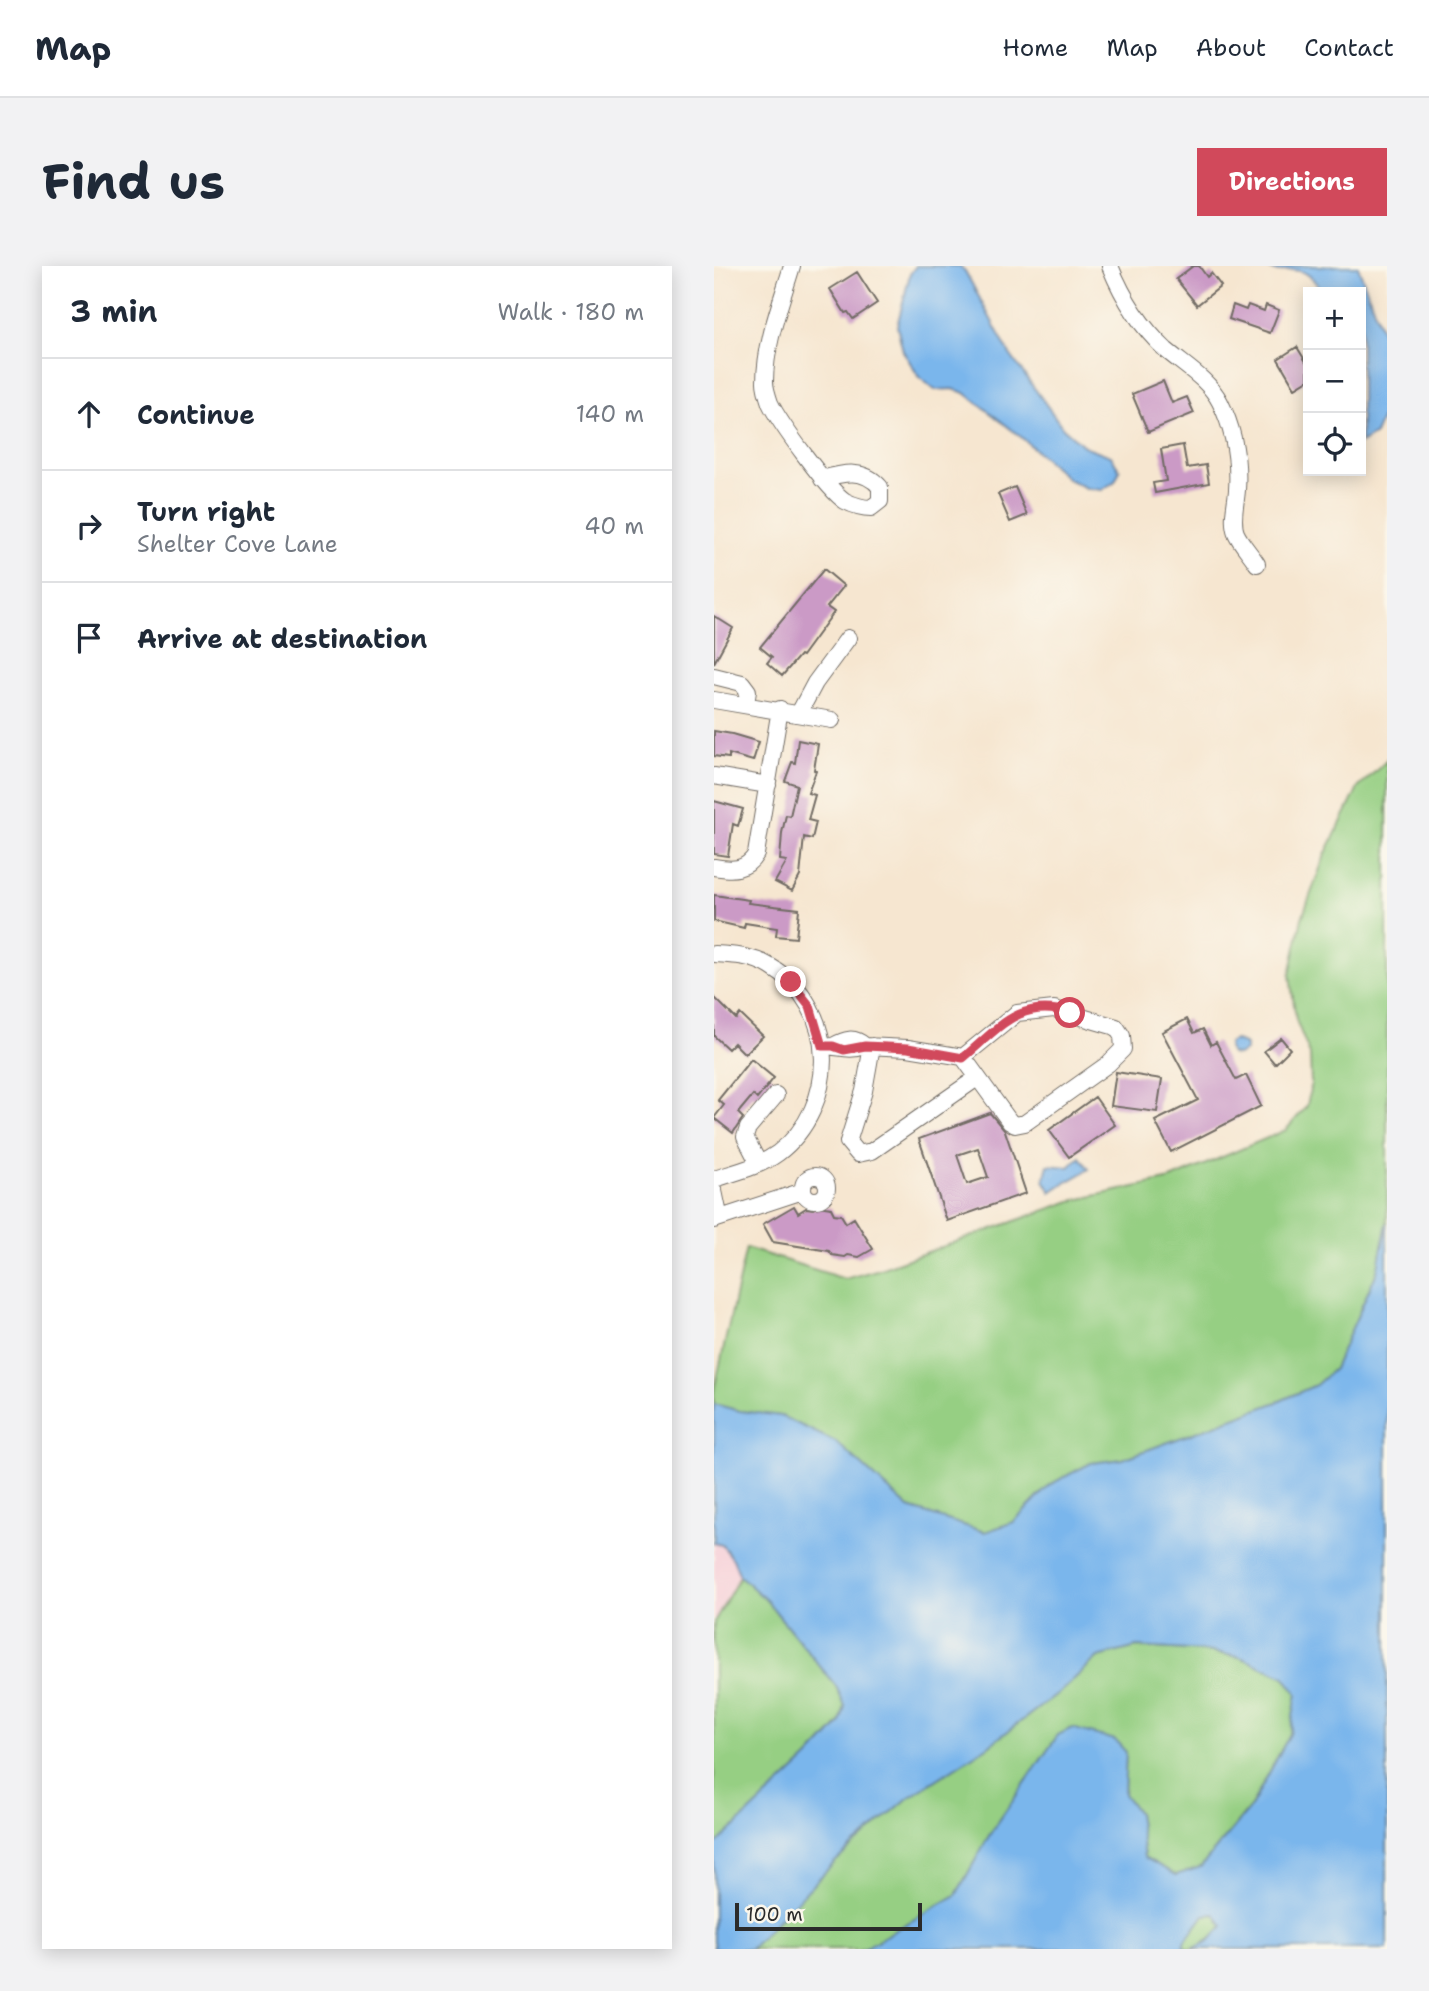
<!DOCTYPE html>
<meta charset="utf-8">
<style>
:root{--surface:#fff;--page:#f2f2f3;--text:#1f2937;--muted:#747a83;--line:#e0e1e3;--accent:#d1495b}
body{margin:0;font-family:"Shantell Sans",sans-serif;background:var(--page);color:var(--text)}
.controls{position:absolute;right:21px;top:21px;display:grid;overflow:hidden;border-radius:0px;box-shadow:0 4px 18px #0003}
.controls button{width:63px;height:63px;display:grid;place-items:center;padding:0;border:0;border-bottom:2px solid var(--line);background:var(--surface);color:var(--text);font:35px sans-serif}
.scale{position:absolute;left:21px;bottom:18px;width:187px;box-sizing:border-box;padding-left:7px;border:4px solid #2b2b2b;border-top:0;font-size:19px;line-height:24px;white-space:nowrap;color:#2b2b2b;-webkit-text-stroke:5px #fbf7ec;paint-order:stroke}
.stop{position:absolute;width:21px;height:21px;margin:-16px;border:5px solid #d1495b;border-radius:50%;background:#fff}
.stop.end{background:#d1495b;border-color:#fff;box-shadow:0 2px 7px #0008}
.list{margin:0;padding:0;list-style:none}
h2{display:flex;justify-content:space-between;align-items:center;height:91px;margin:0;padding:0 28px;font-size:30px}
h2 small{font-size:23px;font-weight:400;color:var(--muted)}
.list li{display:grid;grid-template-columns:46px 1fr auto;gap:21px;align-items:center;box-sizing:border-box;height:112px;padding:0 28px;border-top:2px solid var(--line)}
.list b{display:block;font-size:26px;white-space:nowrap}
.list p{margin:0;font-size:23px;white-space:nowrap;color:var(--muted)}
.list em{font-size:23px;font-style:normal;color:var(--muted)}
.icon{flex:none;width:38px;height:38px;fill:none;stroke:currentColor;stroke-width:2;stroke-linecap:round;stroke-linejoin:round}
.map{position:relative;flex:none;width:673px;height:1683px;overflow:hidden;border-radius:0px}
header{display:flex;align-items:center;gap:42px;box-sizing:border-box;height:98px;padding:0 35px;background:var(--surface);border-bottom:2px solid var(--line)}
header strong{font-size:33px}
nav{display:flex;gap:38px;margin-inline-start:auto;font-size:24px}
.intro{display:flex;align-items:center;justify-content:space-between;box-sizing:border-box;height:168px;padding:0 42px}
h1{margin:0;font-size:49px}
.button{padding:18px 32px;border-radius:0px;background:var(--accent);color:#fff;font-size:24px;font-weight:700}
main{display:flex;gap:42px;padding:0 42px}
aside{flex:1;background:var(--surface);border-radius:0px;box-shadow:0 4px 18px #0003}
.map>svg:first-child{display:block}
.built{fill:#f6cfd8}
.green{fill:#96cf83;stroke:#607d57;stroke-width:2}
.water{fill:#7ab6ec;stroke:#52708c;stroke-width:2}
.building{fill:#cb9ac6;fill-rule:evenodd}
.lines{fill:none;stroke-linecap:round;stroke-linejoin:round}
.minor-casing{stroke:#726c65;stroke-width:18}
.minor{stroke:#fff;stroke-width:16}
.route{stroke:#d1495b;stroke-width:9}
</style>
<header>
<strong>Map</strong>
<nav><a>Home</a><a>Map</a><a>About</a><a>Contact</a></nav>
</header>
<div class="intro"><h1>Find us</h1><a class="button">Directions</a></div>
<main>
<aside>
<h2>3 min<small>Walk · 180 m</small></h2>
<ul class="list">
<li><svg class="icon" aria-label="ahead" viewBox="0 0 24 24"><path d="M12 20V5M6 11l6-6 6 6"/></svg><div><b>Continue</b></div><em>140 m</em></li>
<li><svg class="icon" aria-label="right" viewBox="0 0 24 24"><path d="M7 20v-9h11M14 6l5 5-5 5"/></svg><div><b>Turn right</b><p>Shelter Cove Lane</p></div><em>40 m</em></li>
<li><svg class="icon" aria-label="arrive" viewBox="0 0 24 24"><path d="M6 21V4h12l-3 4 3 4H6"/></svg><div><b>Arrive at destination</b></div></li>
</ul>
</aside>
<div class="map">
<svg width="673" height="1683" viewBox="0 0 673 1683">
<rect width="100%" height="100%" fill="#fbf7ec"/>
<filter id="ink" filterUnits="userSpaceOnUse"><feTurbulence type="fractalNoise" baseFrequency=".0143" numOctaves="2"/><feDisplacementMap in="SourceGraphic" scale="14" xChannelSelector="R" yChannelSelector="G"/><feConvolveMatrix kernelMatrix="1 2 1 2 8 2 1 2 1" color-interpolation-filters="sRGB"/></filter>
<filter id="wash" filterUnits="userSpaceOnUse"><feTurbulence type="fractalNoise" baseFrequency=".00686" numOctaves="4" result="noise"/><feDisplacementMap in="SourceGraphic" scale="28" xChannelSelector="R" yChannelSelector="G"/><feGaussianBlur stdDeviation="1.57" result="paint"/><feColorMatrix in="noise" values="0 0 0 0 0 0 0 0 0 0 0 0 0 0 0 0 0 1.4 0 .05"/><feComposite in="paint" operator="in"/></filter>
<g filter="url(#wash)">
<rect width="100%" height="100%" fill="#f6e6d0"/>
<!-- built -->
<path class="built" d="M0 1277 8 1279 19 1293 26 1310 0 1356Z"/>
<!-- green -->
<path class="green" d="M673 494V957L663 1006 620 1103 602 1119 566 1135 409 1193 377 1197 337 1218 300 1256 271 1266 195 1242 122 1176 67 1150 26 1145 0 1138V1125L32 982 131 1013 166 1003 357 935 457 913 572 864 593 840 597 818 596 789 582 754 576 709 588 652 611 589 644 522Z
M26 1310 53 1335 122 1420 131 1440 126 1457 94 1492 0 1580V1356Z
M423 1381 492 1385 526 1391 571 1411 583 1428 576 1468 537 1540 487 1601 462 1609 430 1591 424 1547 410 1528 412 1486 358 1462 344 1469 276 1568 242 1629 149 1683H36L122 1595 194 1532 273 1481 348 1424 384 1391Z
M501 1648 509 1660C499 1670 488 1683 472 1683L469 1678 490 1649Z"/>
<!-- water -->
<path class="water" d="M202 0H245L251 5 295 87 349 162 370 180 397 190 406 204 401 215 388 224 372 222 354 213 307 171 251 127 239 123 221 124 205 111 189 85 183 60 196 8Z
M549 0H644L670 71 673 92V140L661 168 647 177V26H608C597 7 587 0 564 6Z
M520 774 532 779V785L524 789 517 788 514 782 515 777Z
M366 891 375 903C362 912 350 916 337 926L330 914 334 899 355 901Z
M673 957V1683H479L495 1675 509 1660 501 1648 490 1649 469 1678 472 1683H149L242 1629 276 1568 344 1469 358 1462 401 1474 412 1486 410 1528 424 1547 430 1591 462 1609 487 1601 537 1541 576 1468 583 1428 571 1411 526 1391 492 1385 423 1381 384 1391 348 1424 273 1481 194 1532 122 1595 36 1683H0V1580L94 1492 126 1458 131 1440 122 1420 53 1335 26 1310 19 1293 8 1279 0 1277V1138L26 1145 67 1150 122 1176 195 1242 271 1266 300 1256 337 1218 377 1197 409 1193 566 1135 602 1119 620 1103 663 1006Z"/>
<g id="blocks">
<!-- building -->
<path class="building" d="M479 0H485L493 11 497 7 507 20 483 39 462 13Z
M143 6 163 37 139 53 134 46 131 47 116 23Z
M519 39 532 44 534 39 550 45 552 39 565 44 556 67 515 53Z
M583 81 594 99V114L581 122 564 93Z
M449 115 458 137 473 131 480 147 434 166 418 128Z
M469 179 473 202 492 199 495 217 441 227 439 217 452 215 447 183Z
M301 221 313 249 296 256 284 228Z
M110 303 130 320 113 341 120 346 88 390 86 389 68 410 53 397 58 391 46 381Z
M0 350 19 362 0 397Z
M0 465 18 468 45 476 39 495 15 488V492L0 490Z
M84 474 104 478 100 504 102 505 94 527 101 529 94 554 102 556 98 573 90 571 86 610 78 625 61 616 73 595 66 594 68 567 72 549 76 550 83 519 71 515 78 496 81 497Z
M0 535 29 543 24 560 19 558 14 590 0 588Z
M0 629 35 634 34 637 85 643 82 672 62 670 63 662 31 657 30 662 0 655Z
M0 731 22 753 26 748 49 770 31 788 20 777 14 783 0 770Z
M473 753 480 767 489 763 497 779 502 776 522 814 532 809 547 840 457 886 441 855 484 834 448 766Z
M567 772 576 783 561 798 550 785Z
M37 793 60 812 43 833 39 829 24 847 29 852 19 867 0 852 10 839 4 834Z
M402 806 448 813 443 846 397 840Z
M381 831 401 859 355 891 335 864Z
M276 847 291 865 312 927 233 955 205 873ZM264 882 274 911 253 918 243 889Z
M80 940 84 947 92 942 99 943 104 940 117 942 120 948 127 949 132 957 140 952 159 983 145 991 134 989 131 991 118 989 115 985 59 976 49 958Z"/>
</g>
</g>
<g filter="url(#ink)">
<use href="#blocks" fill-opacity="0" stroke="#726c65" stroke-width="2"/>
<g class="lines">
<!-- minor casing -->
<g class="minor-casing">
<path id="minor" d="M78 0C67 37 51 77 51 116 51 122 54 131 56 137 65 156 114 224 131 235 139 239 148 242 157 242L166 235V221C150 202 129 207 108 213
M396 0C409 32 426 60 452 84 471 100 495 114 506 136 520 164 525 193 523 224 522 238 517 254 522 267 527 278 537 288 543 298
M0 410 28 417 34 425 32 438
M0 434 118 454
M85 447 101 417 134 372
M0 510 54 519
M0 601C18 604 32 605 42 588L66 443
M0 688C20 689 39 690 57 701 125 741 125 841 64 887 45 901 22 906 0 913
M108 780C124 780 135 786 151 780 140 770 131 773 119 780
M151 780 194 782 249 791 296 856 301 859 311 857 394 798 409 783 408 770 402 761 340 743 303 747 249 791
M158 780 150 825 134 876 144 888 158 885 263 812
M45 898 31 871 34 862 62 829
M89 922a12 12 0 1 1 24 0a12 12 0 1 1-24 0Z
M0 925 4 944 0 952
M0 954 89 925"/>
</g>
<!-- minor -->
<use href="#minor" class="minor"/>
</g>
</g>
<g class="lines" filter="url(#ink)">
<!-- route -->
<path class="route" d="M77 716 96 740 108 780H119L130 784 151 780 194 782 249 792C285 762 305 732 356 747"/>
</g>
</svg>
<div class="controls">
<button>+</button>
<button>−</button>
<button><svg class="icon" aria-label="locate" viewBox="0 0 24 24"><circle cx="12" cy="12" r="6"/><path d="M12 2v4M12 18v4M2 12h4M18 12h4"/></svg></button>
</div>
<div class="scale">100 m</div>
<div class="stop" style="left:356px;top:747px"></div>
<div class="stop end" style="left:77px;top:716px"></div>
</div>
</main>
